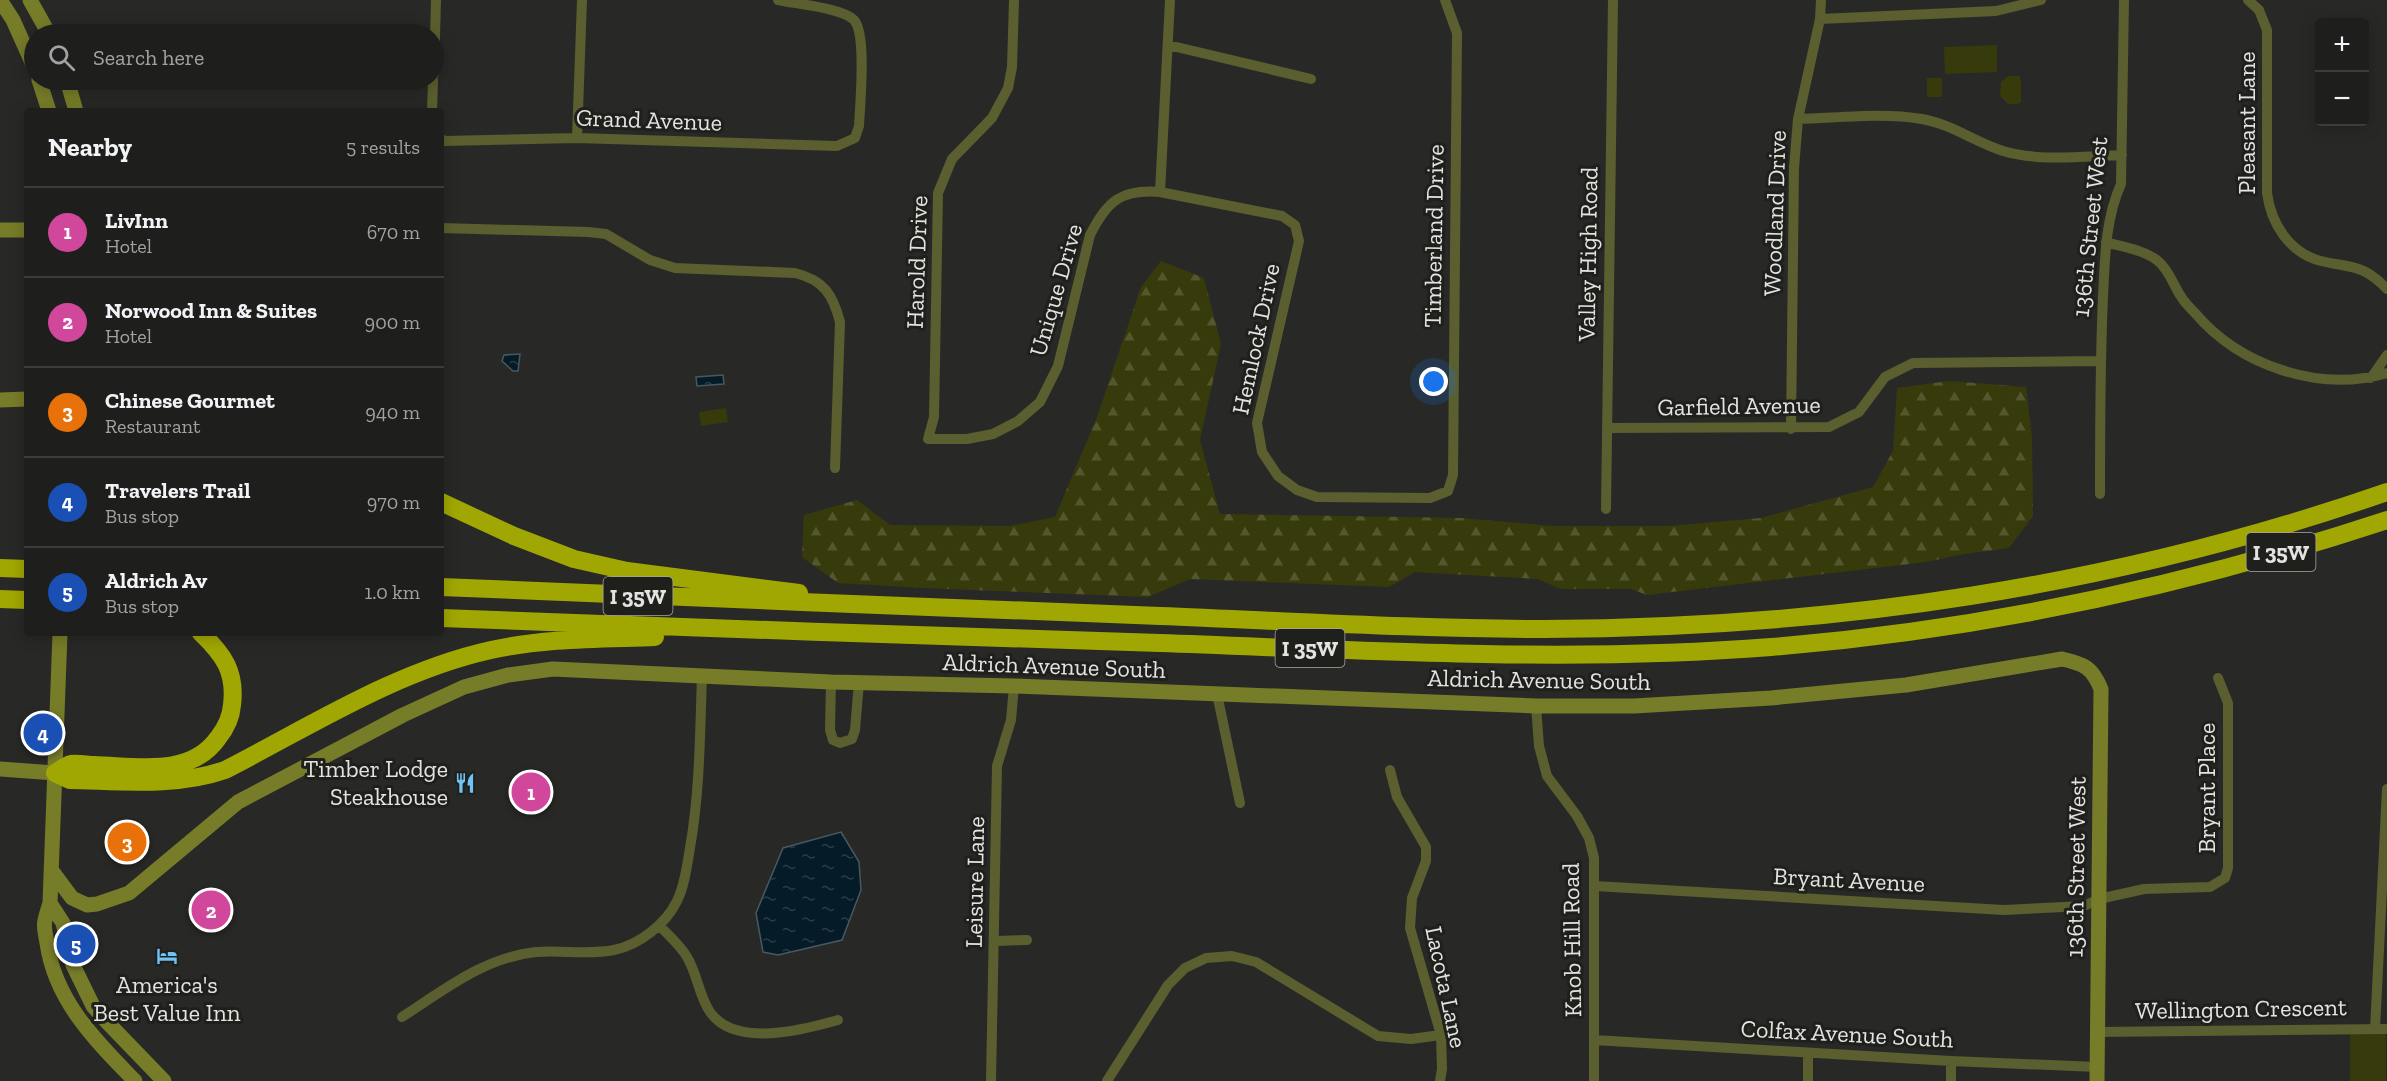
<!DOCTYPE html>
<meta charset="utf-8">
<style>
:root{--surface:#1e1f1c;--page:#2b2c29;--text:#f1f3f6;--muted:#a1a2a3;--line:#3c3d3b;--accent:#bca0f2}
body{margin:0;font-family:"Zilla Slab",serif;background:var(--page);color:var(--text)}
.controls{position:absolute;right:18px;top:18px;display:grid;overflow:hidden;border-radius:6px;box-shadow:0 3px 15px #0003}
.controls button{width:54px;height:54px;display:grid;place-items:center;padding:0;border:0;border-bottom:2px solid var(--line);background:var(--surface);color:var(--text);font:30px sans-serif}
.you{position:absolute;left:1434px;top:382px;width:21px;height:21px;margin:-15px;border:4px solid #fff;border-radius:50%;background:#1a73e8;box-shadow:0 0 0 9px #1a73e833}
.badge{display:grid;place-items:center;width:39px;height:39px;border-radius:50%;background:var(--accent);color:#fff;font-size:20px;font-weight:700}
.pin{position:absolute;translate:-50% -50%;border:3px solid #fff;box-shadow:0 2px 6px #0006}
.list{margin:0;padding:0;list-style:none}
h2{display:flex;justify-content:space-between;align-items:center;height:78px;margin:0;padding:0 24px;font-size:26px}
h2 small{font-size:20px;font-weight:400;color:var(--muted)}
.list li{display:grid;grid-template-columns:39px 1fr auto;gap:18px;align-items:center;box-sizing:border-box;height:90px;padding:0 24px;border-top:2px solid var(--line)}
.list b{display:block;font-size:22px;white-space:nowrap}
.list p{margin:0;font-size:20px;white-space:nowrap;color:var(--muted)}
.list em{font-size:20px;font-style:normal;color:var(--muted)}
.icon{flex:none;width:33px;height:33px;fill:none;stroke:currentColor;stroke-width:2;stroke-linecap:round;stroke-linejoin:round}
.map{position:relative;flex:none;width:2387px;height:1081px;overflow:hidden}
.search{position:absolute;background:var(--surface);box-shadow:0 3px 15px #0003;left:24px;top:24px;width:420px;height:66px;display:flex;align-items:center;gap:15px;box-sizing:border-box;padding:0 21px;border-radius:33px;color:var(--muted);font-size:22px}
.panel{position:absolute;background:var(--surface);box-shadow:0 3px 15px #0003;left:24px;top:108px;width:420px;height:528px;border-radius:6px}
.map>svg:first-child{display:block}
.forest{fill:url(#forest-firs)}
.green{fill:#373a0a}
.water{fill:url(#water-ripples);stroke:#485860;stroke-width:1.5}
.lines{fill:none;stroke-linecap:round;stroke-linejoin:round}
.street{stroke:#5b5e2e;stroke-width:10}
.secondary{stroke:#777c29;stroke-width:15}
.highway{stroke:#a1a702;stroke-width:18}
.labels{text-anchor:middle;stroke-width:6;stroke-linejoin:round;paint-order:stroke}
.shield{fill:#1f1f1c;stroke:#a8a8a6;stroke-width:1.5}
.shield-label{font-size:22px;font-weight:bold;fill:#e3e3e1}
.street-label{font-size:24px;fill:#e3e3e1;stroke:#1f1f1c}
.poi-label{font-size:24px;fill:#e3e3e1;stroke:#1f1f1c;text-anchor:end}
</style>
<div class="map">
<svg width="2387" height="1081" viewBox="0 0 2387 1081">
<defs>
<pattern id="forest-firs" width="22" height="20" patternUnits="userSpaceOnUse" patternTransform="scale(1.5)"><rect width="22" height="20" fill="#373a0a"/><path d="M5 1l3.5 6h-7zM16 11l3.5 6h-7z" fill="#54562d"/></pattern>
<pattern id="water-ripples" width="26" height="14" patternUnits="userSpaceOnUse" patternTransform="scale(1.5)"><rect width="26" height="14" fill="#051c28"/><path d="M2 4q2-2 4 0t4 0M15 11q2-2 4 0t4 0" fill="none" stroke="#293d47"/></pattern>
</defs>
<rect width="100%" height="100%" fill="#282926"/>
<!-- forest -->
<path class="forest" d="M1161 261 1204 278 1221 344 1200 440 1220 514 1461 518 1552 526H1668L1761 518 1873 487 1893 451 1897 388 1949 381 2026 387 2032 437 2033 516 2009 548 1964 554 1926 562 1647 595 1631 589H1561L1537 579 1415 572 1389 587 1190 579 1148 597 924 588 838 583 802 557 804 515 857 500 890 525 1010 526 1055 517 1097 417 1141 287Z"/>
<!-- green -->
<path class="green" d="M1997 45V72L1945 74 1944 47Z
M2008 76H2019L2021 80V102L2017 104H2008L2000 96 2001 82Z
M1927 78H1942V97H1927Z
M726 408 728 422 701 426 699 412Z
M2350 1029H2386V1081H2350Z"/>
<!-- water -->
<path class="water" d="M520 354 518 371H513L502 361 504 355Z
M723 375 724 384 697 386 696 377Z
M841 832 859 862 861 890 842 940 778 955 763 952 756 913 783 848Z"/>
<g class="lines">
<!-- street -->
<path class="street" d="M1014 0 1012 67 1008 88 992 118 952 159 938 193 934 417 928 439H967L993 434 1018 421 1040 402 1058 366 1090 235C1107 201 1121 189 1160 192L1170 0
M2248 0 2259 10 2267 30V193C2271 223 2289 253 2321 261 2351 268 2363 264 2387 289
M1820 19 1996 11 2041 0
M1168 45 1311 79
M434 74 436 0
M432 111 433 80
M1798 119C1838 118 1882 112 1922 119 1951 124 1975 142 2003 151 2040 162 2084 156 2122 155
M577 138 582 0
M441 139 445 141 577 138 837 146 855 138 859 126C860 105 867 34 854 20 842 8 796 4 778 0
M1160 192 1282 216 1295 225 1299 241 1257 423 1262 452 1278 476 1297 490 1317 497 1430 498 1448 491 1453 475 1457 33 1445 0
M441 228 588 232 606 234 650 260 675 268 795 273C824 280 833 295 840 322L835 468
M2106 242C2122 247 2145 250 2158 261 2169 270 2173 284 2180 295 2184 302 2190 308 2195 313 2240 366 2320 393 2387 373
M2371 378 2387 355
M1607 428 1829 427 1859 412 1885 377 1913 363 2100 361
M1791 429 1794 168 1798 119 1820 19 1821 0
M2100 494C2100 428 2100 363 2103 297 2105 258 2105 220 2121 184L2124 0
M1606 509 1613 0
M831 682 830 730 833 740 840 743 852 739 855 730 859 682
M1217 694 1240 803
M1536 706 1539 746 1547 776 1577 816 1589 838 1594 858V1081
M1390 770 1397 797 1426 847V861L1412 898 1410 928 1441 1035 1442 1069 1440 1081
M1595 886 2004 910 2084 906 2099 899 2144 889 2210 887 2225 878 2228 868V703L2218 678
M659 925C668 935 680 945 687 957 697 973 699 996 710 1012 735 1048 803 1030 838 1020
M995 941 1027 940
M402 1017C444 990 485 957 536 952 561 950 589 955 614 950 639 945 666 924 677 901 685 885 687 865 690 848 700 791 700 732 702 675
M2375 1029 2387 789
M2096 1032 2387 1029
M1594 1040 1951 1061 2097 1067
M1951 1061V1081
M991 1081 997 766 1011 720 1014 686
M1107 1081 1168 985 1185 968 1206 958 1232 956 1256 962 1378 1036 1411 1039 1441 1035
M1808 1081V1053"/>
<!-- secondary -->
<path class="secondary" d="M0 0 13 20 34 67
M30 0 49 34
M39 80 49 111
M67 80 76 111
M0 230H27
M0 400 27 399
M60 633 50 903C48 909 46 915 45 920 43 927 46 936 47 943 55 1001 96 1041 135 1081
M0 769 55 773
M52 871 72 898 87 905 97 904 129 893 238 802 403 715 464 687 508 675 553 669 831 682 1014 686 1536 706H1634L1771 698 1906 685 2062 659C2084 664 2092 667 2101 689L2097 1081
M50 903 63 923 73 965 93 1006 108 1023 164 1081"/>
<!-- highway -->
<path class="highway" d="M441 502 514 536 574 559 627 571 799 593
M0 568 27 569
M441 587C681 597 920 607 1160 616 1288 621 1417 629 1544 629 1834 628 2113 587 2387 492
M0 599 27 600
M441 618C681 627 920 636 1160 643 1363 650 1568 663 1771 647 1981 630 2187 586 2387 520
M55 773 70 780C122 781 176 787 225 770 311 726 396 671 491 650 544 638 601 639 655 637
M55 773C60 770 66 765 71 764 78 763 88 765 94 765 136 766 190 778 218 738 226 728 231 718 232 705 236 672 224 655 201 633"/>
</g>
<!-- icons -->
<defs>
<g id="restaurant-bare" transform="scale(1.62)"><path d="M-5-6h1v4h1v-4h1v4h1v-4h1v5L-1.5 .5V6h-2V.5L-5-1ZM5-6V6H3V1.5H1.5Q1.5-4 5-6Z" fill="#6fc2f4" stroke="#1f1f1c" stroke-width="2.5" paint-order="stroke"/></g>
<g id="hotel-bare" transform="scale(1.62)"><path d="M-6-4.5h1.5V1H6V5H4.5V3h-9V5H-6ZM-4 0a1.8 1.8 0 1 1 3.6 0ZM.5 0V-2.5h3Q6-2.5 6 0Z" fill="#6fc2f4" stroke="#1f1f1c" stroke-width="2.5" paint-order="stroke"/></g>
</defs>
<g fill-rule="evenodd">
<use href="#restaurant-bare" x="465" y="783"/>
<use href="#hotel-bare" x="167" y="956"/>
</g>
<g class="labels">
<!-- shield labels -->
<g class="shield">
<rect x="2246.5" y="533" width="69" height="38" rx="4.5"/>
<rect x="603.5" y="577" width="69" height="38" rx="4.5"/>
<rect x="1275.5" y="629" width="69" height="38" rx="4.5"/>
</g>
<g class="shield-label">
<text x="2281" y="560">I 35W</text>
<text x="638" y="604">I 35W</text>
<text x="1310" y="656">I 35W</text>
</g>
<!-- street labels -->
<g class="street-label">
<text transform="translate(649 120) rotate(2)" y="8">Grand Avenue</text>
<text transform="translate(2247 123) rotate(-90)" y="8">Pleasant Lane</text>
<text transform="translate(1775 213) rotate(-88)" y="8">Woodland Drive</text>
<text transform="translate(2090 227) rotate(-84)" y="8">136th Street West</text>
<text transform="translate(1434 236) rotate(-89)" y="8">Timberland Drive</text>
<text transform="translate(1588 254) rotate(-89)" y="8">Valley High Road</text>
<text transform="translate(917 262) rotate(-88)" y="8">Harold Drive</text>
<text transform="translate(1056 290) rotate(-74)" y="8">Unique Drive</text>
<text transform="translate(1256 339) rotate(-78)" y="8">Hemlock Drive</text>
<text transform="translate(1739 406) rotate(-1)" y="8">Garfield Avenue</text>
<text transform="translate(1054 666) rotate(2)" y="8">Aldrich Avenue South</text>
<text transform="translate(1539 680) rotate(1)" y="8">Aldrich Avenue South</text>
<text transform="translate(2207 788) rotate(-90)" y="8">Bryant Place</text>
<text transform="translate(2076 867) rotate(-89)" y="8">136th Street West</text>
<text transform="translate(1849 880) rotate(3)" y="8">Bryant Avenue</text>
<text transform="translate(975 882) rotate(-89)" y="8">Leisure Lane</text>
<text transform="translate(1572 940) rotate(-91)" y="8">Knob Hill Road</text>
<text transform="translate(1446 987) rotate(78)" y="8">Lacota Lane</text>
<text transform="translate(2241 1009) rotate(-1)" y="8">Wellington Crescent</text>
<text transform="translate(1847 1034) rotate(3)" y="8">Colfax Avenue South</text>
</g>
<!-- poi labels -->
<g class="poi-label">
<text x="448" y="777">Timber Lodge<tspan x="448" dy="28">Steakhouse</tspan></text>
<text x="167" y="993" text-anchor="middle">America's<tspan x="167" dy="28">Best Value Inn</tspan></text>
</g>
</g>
</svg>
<div class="controls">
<button>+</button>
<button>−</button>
</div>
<div class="you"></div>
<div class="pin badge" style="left:531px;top:792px;background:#d1479c">1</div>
<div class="pin badge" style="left:211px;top:910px;background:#d1479c">2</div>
<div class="pin badge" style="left:127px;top:842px;background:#e8710a">3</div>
<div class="pin badge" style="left:43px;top:733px;background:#1a4fb4">4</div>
<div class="pin badge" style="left:76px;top:944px;background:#1a4fb4">5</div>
<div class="search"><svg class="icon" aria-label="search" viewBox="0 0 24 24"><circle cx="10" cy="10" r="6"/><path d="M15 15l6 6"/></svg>Search here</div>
<section class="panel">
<h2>Nearby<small>5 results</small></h2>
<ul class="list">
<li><span class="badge" style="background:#d1479c">1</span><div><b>LivInn</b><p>Hotel</p></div><em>670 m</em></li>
<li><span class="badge" style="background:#d1479c">2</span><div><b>Norwood Inn &amp; Suites</b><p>Hotel</p></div><em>900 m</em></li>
<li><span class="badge" style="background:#e8710a">3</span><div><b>Chinese Gourmet</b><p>Restaurant</p></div><em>940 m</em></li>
<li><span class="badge" style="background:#1a4fb4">4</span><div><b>Travelers Trail</b><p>Bus stop</p></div><em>970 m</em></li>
<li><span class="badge" style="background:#1a4fb4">5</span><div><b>Aldrich Av</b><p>Bus stop</p></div><em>1.0 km</em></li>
</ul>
</section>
</div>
